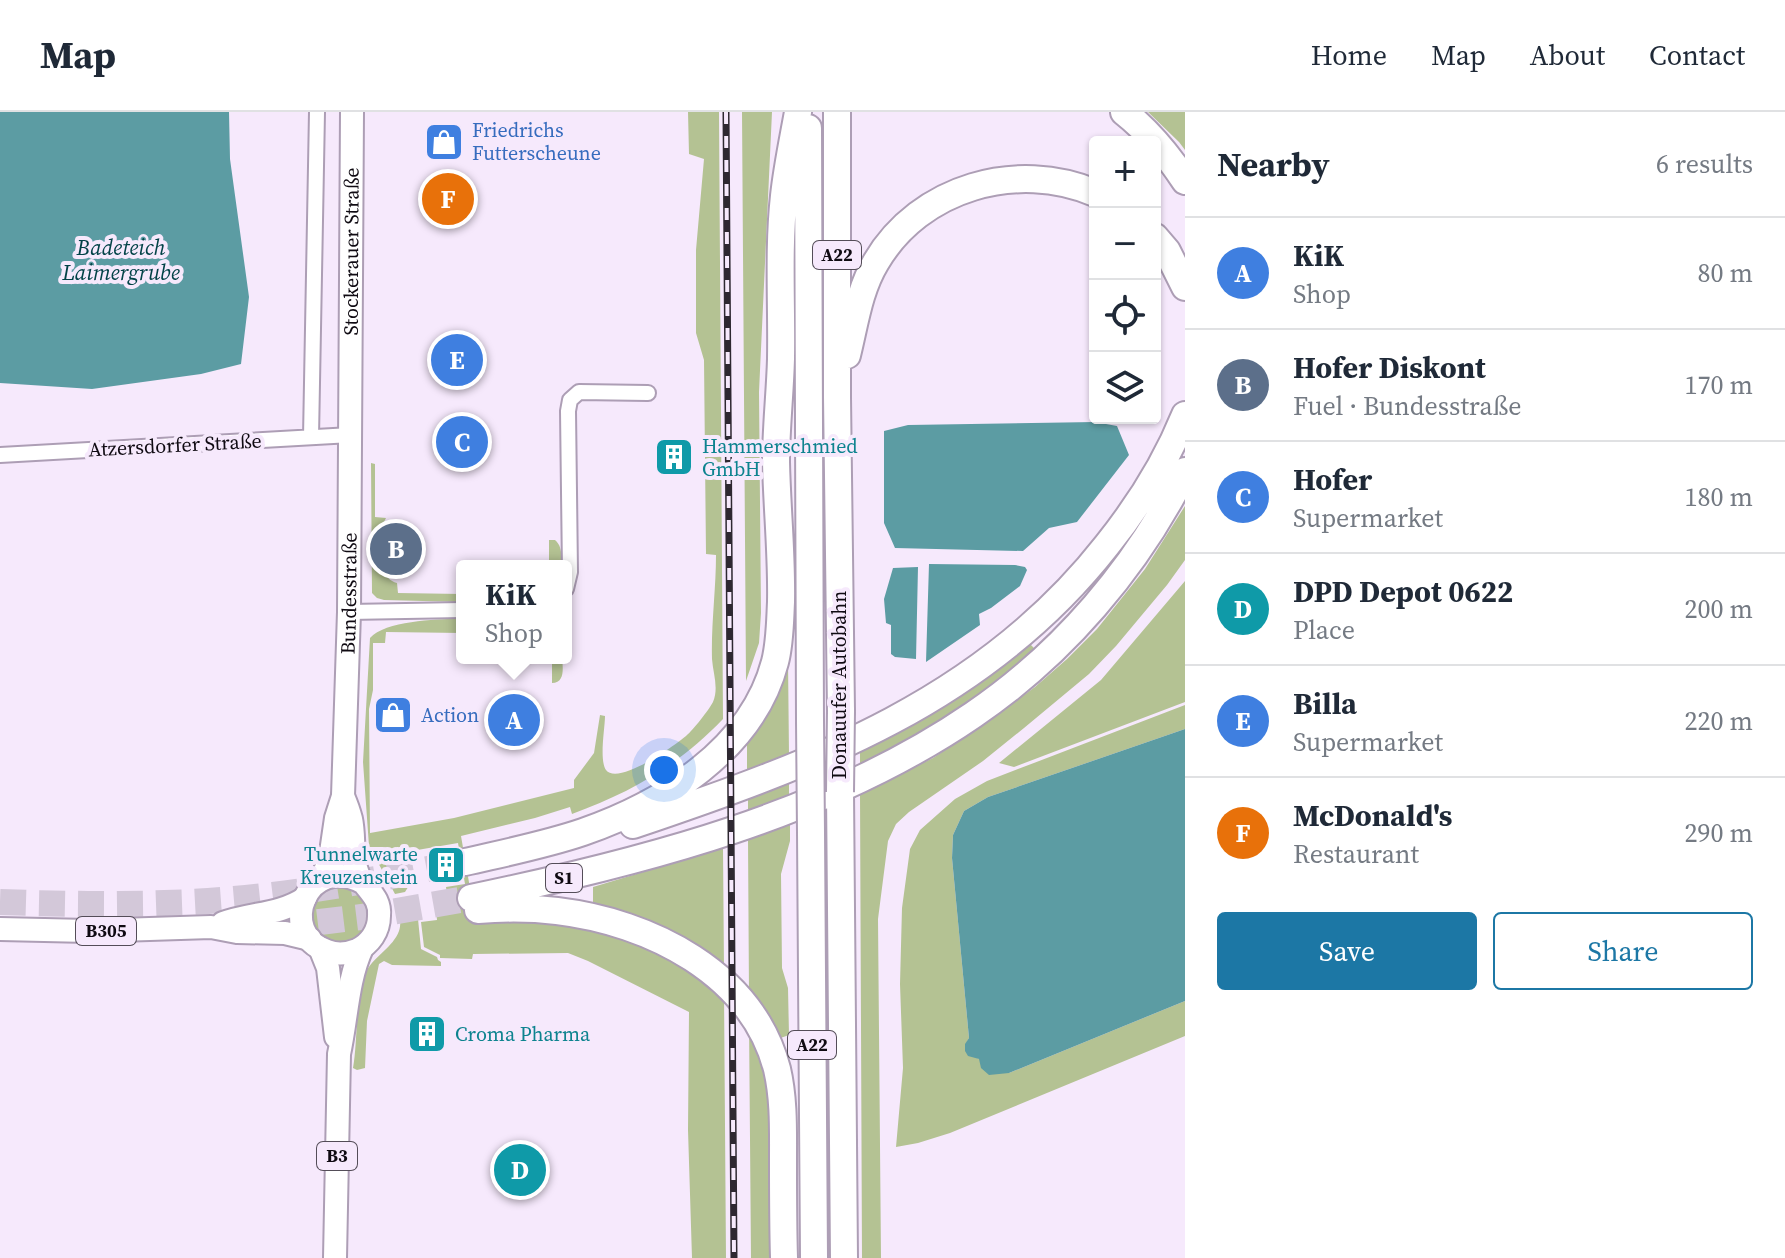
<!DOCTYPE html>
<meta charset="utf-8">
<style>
:root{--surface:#fff;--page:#f2f2f3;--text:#1f2937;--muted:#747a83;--line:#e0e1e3;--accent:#1c77a5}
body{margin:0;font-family:"Source Serif 4",serif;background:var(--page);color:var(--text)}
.controls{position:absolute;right:24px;top:24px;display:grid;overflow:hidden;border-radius:8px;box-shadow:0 2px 6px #0004}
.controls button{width:72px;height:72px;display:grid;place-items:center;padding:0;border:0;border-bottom:2px solid var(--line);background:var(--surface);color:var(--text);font:40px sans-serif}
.you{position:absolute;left:664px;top:658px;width:28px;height:28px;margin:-20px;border:6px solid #fff;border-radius:50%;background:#1a73e8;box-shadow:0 0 0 12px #1a73e833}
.badge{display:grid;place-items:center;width:52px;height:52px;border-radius:50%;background:var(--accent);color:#fff;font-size:26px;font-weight:700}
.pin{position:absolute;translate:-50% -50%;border:4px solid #fff;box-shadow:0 2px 8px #0006}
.popup{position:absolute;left:456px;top:448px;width:116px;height:104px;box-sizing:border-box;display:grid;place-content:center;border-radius:8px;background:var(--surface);filter:drop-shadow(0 2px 6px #0005);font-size:26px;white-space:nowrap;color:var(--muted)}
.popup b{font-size:30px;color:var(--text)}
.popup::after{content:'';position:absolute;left:50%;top:100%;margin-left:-16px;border:16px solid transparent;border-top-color:var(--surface)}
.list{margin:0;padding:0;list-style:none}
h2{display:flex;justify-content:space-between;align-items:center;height:104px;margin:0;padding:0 32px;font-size:34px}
h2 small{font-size:26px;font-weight:400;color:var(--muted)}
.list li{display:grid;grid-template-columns:52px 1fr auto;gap:24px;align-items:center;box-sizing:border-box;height:112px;padding:0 32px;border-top:2px solid var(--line)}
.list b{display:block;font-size:30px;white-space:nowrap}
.list p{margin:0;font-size:26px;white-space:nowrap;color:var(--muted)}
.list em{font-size:26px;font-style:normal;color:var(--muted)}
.actions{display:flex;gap:16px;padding:24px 32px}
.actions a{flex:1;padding:18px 0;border:2px solid var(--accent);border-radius:8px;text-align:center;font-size:28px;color:var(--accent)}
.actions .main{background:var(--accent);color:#fff}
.icon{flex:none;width:44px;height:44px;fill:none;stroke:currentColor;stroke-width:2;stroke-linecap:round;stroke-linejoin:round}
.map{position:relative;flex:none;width:1185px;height:1146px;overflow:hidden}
header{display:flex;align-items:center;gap:48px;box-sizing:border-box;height:112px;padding:0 40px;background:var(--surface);border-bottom:2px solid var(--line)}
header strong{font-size:38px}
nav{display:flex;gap:44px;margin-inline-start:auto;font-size:28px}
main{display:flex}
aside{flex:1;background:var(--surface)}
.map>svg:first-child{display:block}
.green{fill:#b4c293}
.water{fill:#5c9ca3}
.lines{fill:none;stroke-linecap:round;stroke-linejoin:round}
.highway-tunnel{stroke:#d3c8d9;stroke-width:26;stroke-dasharray:26 13;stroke-linecap:butt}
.street-casing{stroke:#ad9eb5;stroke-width:18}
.primary-casing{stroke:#ad9eb5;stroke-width:26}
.highway-casing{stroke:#ad9eb5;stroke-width:30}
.street{stroke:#fff;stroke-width:14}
.primary{stroke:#fff;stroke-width:22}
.highway{stroke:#fff;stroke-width:26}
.rail-casing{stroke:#2e2831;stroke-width:7}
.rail{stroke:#f6e9fc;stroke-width:4;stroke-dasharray:12;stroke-linecap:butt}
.highway-bridge-casing{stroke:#ad9eb5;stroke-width:30;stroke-linecap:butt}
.highway-bridge{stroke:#fff;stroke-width:26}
.labels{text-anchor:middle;stroke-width:8;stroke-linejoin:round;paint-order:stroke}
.shield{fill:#f6e9fc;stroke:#544d58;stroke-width:2}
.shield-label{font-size:18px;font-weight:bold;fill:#0f0a12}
.shop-label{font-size:20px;fill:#366cbe;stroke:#f6e9fc;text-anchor:start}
.street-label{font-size:20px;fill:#0f0a12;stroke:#f6e9fc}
.culture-label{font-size:20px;fill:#0d838f;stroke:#f6e9fc;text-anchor:start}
.water-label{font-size:22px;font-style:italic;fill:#024247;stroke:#f6e9fc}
</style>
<header>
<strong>Map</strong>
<nav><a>Home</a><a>Map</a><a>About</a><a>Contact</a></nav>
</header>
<main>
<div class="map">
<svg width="1185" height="1146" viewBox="0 0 1185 1146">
<rect width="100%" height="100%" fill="#f6e9fc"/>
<!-- green -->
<path class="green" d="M688 0H719L723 607C679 653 632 680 572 702L570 695 535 706 461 724 476 811 530 808 571 809 646 834 724 879 726 1146H692L688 1018 689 900 588 849 568 841 473 842 472 847 440 846V843L424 835 421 810 437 808 436 798 449 796 446 775 465 772 458 731 394 742 398 770 409 769 410 772 405 780 395 782 369 734 363 650 370 526C385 509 436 507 457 507L462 509V521L386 520 385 531H373V578L369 597 370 721 454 706 574 676V668L594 641 600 603 605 604C605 616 599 648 606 658 618 674 674 634 686 624 694 617 708 599 713 590 719 576 713 561 712 547 711 513 716 477 716 443L706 442 704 248 696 221V138L704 47 689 42Z
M742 0H772L759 280 761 501 759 531 746 569Z
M1148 0H1185V38L1179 30Z
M371 351 375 352V405L386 406C376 424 372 463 397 471L398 481 462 482V490L384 488 377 486 372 481Z
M1185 394V448L1167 473 1116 534 1089 562 1024 616 983 649 909 700 896 712 888 729 878 807 881 1146H862L860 681 933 646 981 614 1035 575 1067 547 1097 517 1145 457Z
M549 428H555C563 435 561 444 561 454H549Z
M1185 469V590L1014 655 999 651 1101 568Z
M1027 529 1038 540 947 606 910 628 860 653V635Z
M552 546H562C563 556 565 571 552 571Z
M788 548 789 643 747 660V623Z
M1185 593V617L988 685 964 699 953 723 952 746 969 926 966 932 973 944 1009 961 1185 889V924L950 1021 918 1031 896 1035 903 956 900 872 902 796 910 737 920 718 955 687 987 669Z
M789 666V683L748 699V683Z
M790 712V729L781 762 782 856 788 876 789 923 775 928 749 884 748 728Z
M723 736 724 858 593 793V775Z
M334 773C361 776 367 781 371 808L354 832 324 830 311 814V793L316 783Z
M417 797 421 837 437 845 438 848 441 850V854L392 853 384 849 379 852 367 909 365 956 357 958 353 956C358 930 355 879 367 858 375 844 393 835 399 819 401 814 400 806 401 800Z
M749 908 769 954 777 1146H751Z"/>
<!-- water -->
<path class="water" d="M0 0H229L230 47 249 185 241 252 201 262 92 277 0 271Z
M1095 310 1117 314 1129 343 1077 410 1049 416 1023 439 895 436 884 411V319L908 313Z
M929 452 1015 453 1025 455 1027 458 1020 474 991 496 979 502 980 513 926 550Z
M918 455 916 547 895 545 891 542V513L886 511 884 487 893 456Z
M1185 617V889L1009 961 989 963 981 956 979 947 968 944 965 939V932L969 926 952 746 953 723 964 699 988 685Z"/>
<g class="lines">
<!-- highway-tunnel -->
<path class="highway-tunnel" d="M0 790C91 793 183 794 273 783 338 775 402 762 465 750
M279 815 369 804 471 786"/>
<!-- street casing -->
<g class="street-casing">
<path id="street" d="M311 325 317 0
M0 343 351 323
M566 477 570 460 568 299 570 288 579 280 648 281
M349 500 462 498"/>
</g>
<!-- primary casing -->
<g class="primary-casing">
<g id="primary">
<path d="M343 684C346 691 349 699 351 707 355 725 351 745 358 762 366 778 381 785 379 804 379 819 370 832 357 838 347 842 337 843 327 839 276 822 306 739 364 771"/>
<path id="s1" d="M321 768 330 747 336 706 343 684 349 500 352 0"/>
<path d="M223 811C250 801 280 803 305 786"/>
<path d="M0 817 88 819 211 815 237 820 285 821 310 827"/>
<path d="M320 836 328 856 336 925"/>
<path d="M335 1146 339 942C347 906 347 869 362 836"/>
</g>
</g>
<!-- highway casing -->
<g class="highway-casing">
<path id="highway" d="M837 0V285L841 599
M1124 0C1148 19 1168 43 1185 69
M808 16 810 609
M1155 125 1167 139 1185 175
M847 243C855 211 859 178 876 150 920 75 1017 48 1095 81
M840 680 844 1146
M633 713C814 652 985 589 1107 433 1139 393 1166 350 1185 303
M811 720 814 1146
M465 750C504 741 545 733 583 720 663 692 752 638 775 550 780 531 780 510 781 490 782 443 777 397 776 350 776 316 780 282 781 247 782 193 778 138 784 84 787 56 793 28 798 0
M471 786C643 750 827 703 973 603 1063 542 1137 455 1185 359
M478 798C504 796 531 796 557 799 650 810 752 861 777 957 784 987 783 1018 783 1048 783 1081 783 1113 784 1146"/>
</g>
<!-- street -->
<use href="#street" class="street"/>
<!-- primary -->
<use href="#primary" class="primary"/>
<!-- highway -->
<use href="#highway" class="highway"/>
<!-- rail casing -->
<g class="rail-casing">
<path id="rail" d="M726 0 734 1146"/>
</g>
<!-- rail -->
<use href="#rail" class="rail"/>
<!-- highway-bridge casing -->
<g class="highway-bridge-casing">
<path id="highway-bridge" d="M810 609 811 720
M840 680 841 599"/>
</g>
<!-- highway-bridge -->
<use href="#highway-bridge" class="highway-bridge"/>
</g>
<!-- icons -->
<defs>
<g id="shop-square" transform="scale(2)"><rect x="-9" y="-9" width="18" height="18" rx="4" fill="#3f7fe0" stroke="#f6e9fc"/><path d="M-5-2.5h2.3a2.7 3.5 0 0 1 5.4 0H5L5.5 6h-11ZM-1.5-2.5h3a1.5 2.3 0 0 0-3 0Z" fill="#fff"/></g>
<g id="building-square" transform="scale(2)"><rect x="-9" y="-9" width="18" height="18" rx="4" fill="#0f9aa8" stroke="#f6e9fc"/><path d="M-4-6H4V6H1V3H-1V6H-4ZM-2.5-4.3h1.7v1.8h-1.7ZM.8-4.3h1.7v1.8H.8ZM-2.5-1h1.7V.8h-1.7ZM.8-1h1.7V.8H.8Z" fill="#fff"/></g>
</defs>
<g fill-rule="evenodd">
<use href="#shop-square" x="444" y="30"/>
<use href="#building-square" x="674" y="345"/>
<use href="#shop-square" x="393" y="603"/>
<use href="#building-square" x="446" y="753"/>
<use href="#building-square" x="427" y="922"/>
</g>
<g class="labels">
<!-- shield labels -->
<g class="shield">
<rect x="813" y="129" width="48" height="28" rx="6"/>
<rect x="546" y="752" width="36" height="28" rx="6"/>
<rect x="76" y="805" width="60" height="28" rx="6"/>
<rect x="788" y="919" width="48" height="28" rx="6"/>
<rect x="317" y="1030" width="40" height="28" rx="6"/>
</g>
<g class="shield-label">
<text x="837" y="149">A22</text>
<text x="564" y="772">S1</text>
<text x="106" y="825">B305</text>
<text x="812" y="939">A22</text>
<text x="337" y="1050">B3</text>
</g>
<!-- shop labels -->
<g class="shop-label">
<text x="472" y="25">Friedrichs<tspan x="472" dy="23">Futterscheune</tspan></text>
<text x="421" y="610">Action</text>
</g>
<!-- street labels -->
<g class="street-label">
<text dy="7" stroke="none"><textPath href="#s1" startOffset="632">Stockerauer Straße</textPath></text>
<text transform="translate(175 333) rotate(-3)" y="7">Atzersdorfer Straße</text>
<text dy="7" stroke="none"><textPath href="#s1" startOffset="290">Bundesstraße</textPath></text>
<text transform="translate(839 573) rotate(-90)" y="7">Donauufer Autobahn</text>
</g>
<!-- culture labels -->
<g class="culture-label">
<text x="702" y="341">Hammerschmied<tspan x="702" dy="23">GmbH</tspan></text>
<text x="418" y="749" text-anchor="end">Tunnelwarte<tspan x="418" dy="23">Kreuzenstein</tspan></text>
<text x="455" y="929">Croma Pharma</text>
</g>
<!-- water labels -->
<g class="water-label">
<text x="121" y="143">Badeteich<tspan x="121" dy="25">Laimergrube</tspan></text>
</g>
</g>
</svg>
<div class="controls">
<button>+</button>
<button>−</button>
<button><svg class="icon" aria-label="locate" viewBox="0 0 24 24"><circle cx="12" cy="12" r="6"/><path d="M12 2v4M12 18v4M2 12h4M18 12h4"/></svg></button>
<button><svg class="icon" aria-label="layers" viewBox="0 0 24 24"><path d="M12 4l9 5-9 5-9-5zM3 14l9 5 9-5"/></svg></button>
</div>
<div class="you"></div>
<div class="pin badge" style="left:514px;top:608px;background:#3f7fe0">A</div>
<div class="popup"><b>KiK</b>Shop</div>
<div class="pin badge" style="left:396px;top:437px;background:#5c6f8a">B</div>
<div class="pin badge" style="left:462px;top:330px;background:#3f7fe0">C</div>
<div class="pin badge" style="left:520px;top:1058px;background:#0f9aa8">D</div>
<div class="pin badge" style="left:457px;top:248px;background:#3f7fe0">E</div>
<div class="pin badge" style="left:448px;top:87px;background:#e8710a">F</div>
</div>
<aside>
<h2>Nearby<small>6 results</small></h2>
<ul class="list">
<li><span class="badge" style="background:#3f7fe0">A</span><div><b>KiK</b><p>Shop</p></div><em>80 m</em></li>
<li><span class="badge" style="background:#5c6f8a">B</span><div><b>Hofer Diskont</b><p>Fuel · Bundesstraße</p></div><em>170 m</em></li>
<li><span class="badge" style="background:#3f7fe0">C</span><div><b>Hofer</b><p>Supermarket</p></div><em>180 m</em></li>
<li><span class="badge" style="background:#0f9aa8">D</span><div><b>DPD Depot 0622</b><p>Place</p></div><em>200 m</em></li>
<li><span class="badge" style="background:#3f7fe0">E</span><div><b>Billa</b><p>Supermarket</p></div><em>220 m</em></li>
<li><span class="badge" style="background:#e8710a">F</span><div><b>McDonald's</b><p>Restaurant</p></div><em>290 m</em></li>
</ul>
<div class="actions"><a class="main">Save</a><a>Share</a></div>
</aside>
</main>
